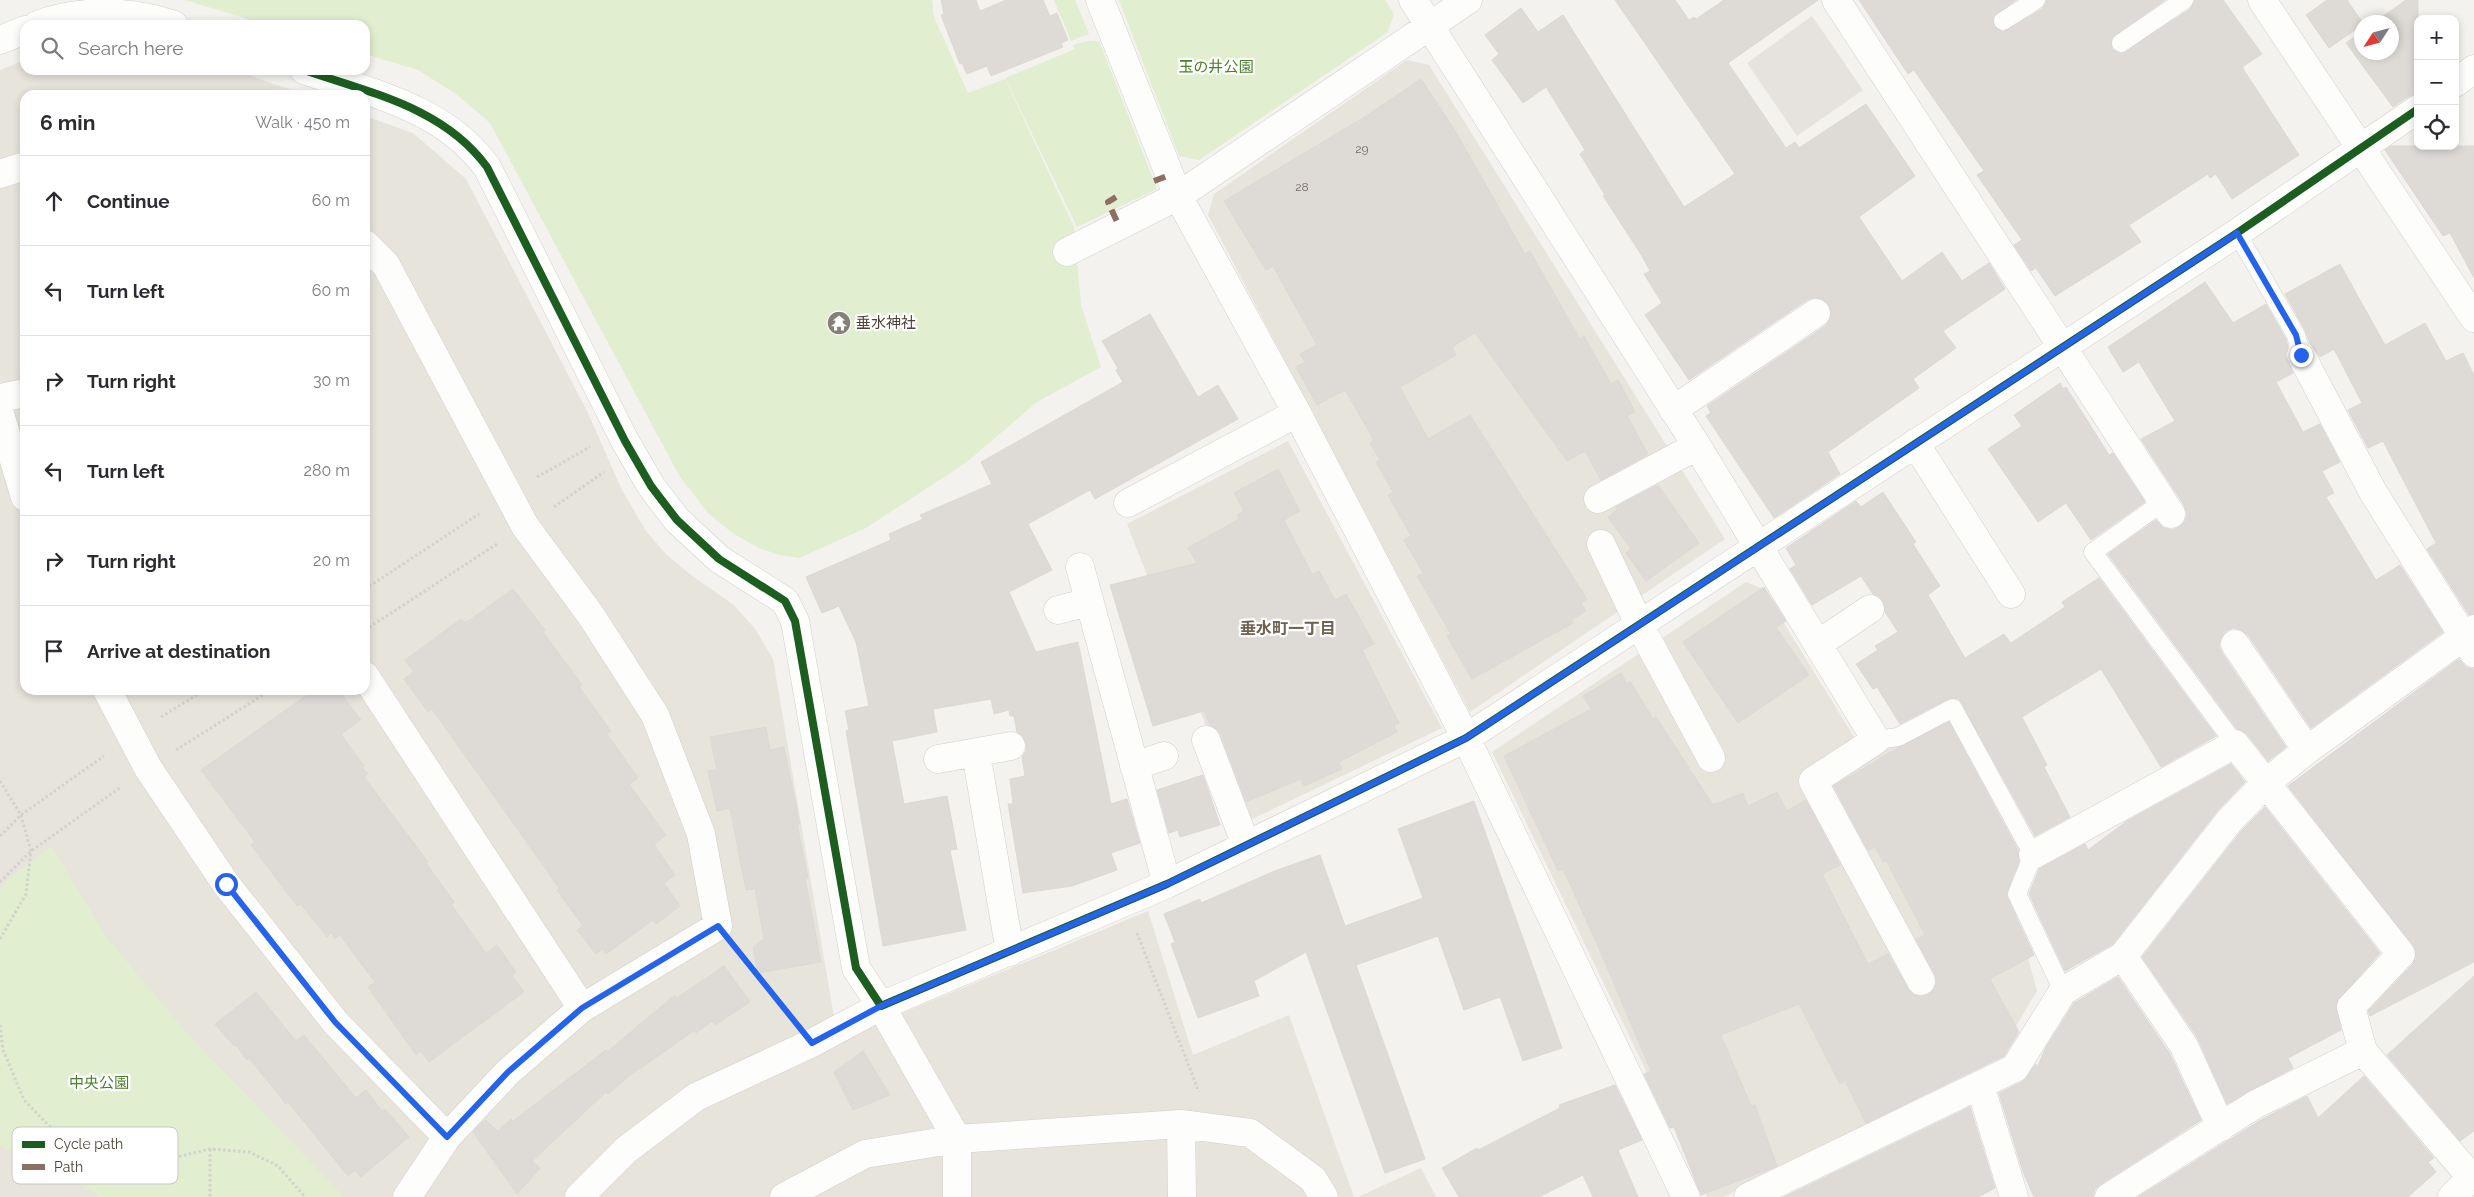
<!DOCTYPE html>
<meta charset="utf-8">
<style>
:root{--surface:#fff;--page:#f7f7f7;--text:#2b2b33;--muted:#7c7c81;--line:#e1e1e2}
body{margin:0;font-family:Raleway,"Noto Sans JP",sans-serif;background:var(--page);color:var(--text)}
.controls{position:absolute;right:15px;top:15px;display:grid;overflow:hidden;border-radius:10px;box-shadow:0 2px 8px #0003}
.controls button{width:45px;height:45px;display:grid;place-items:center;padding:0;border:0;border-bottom:1px solid var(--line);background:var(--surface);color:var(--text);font:25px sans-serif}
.compass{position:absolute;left:2354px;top:15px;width:45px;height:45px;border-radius:50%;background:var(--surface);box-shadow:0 2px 8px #0003;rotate:234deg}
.stop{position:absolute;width:15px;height:15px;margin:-11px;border:4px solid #2563eb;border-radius:50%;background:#fff}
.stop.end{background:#2563eb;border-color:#fff;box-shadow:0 1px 5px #0008}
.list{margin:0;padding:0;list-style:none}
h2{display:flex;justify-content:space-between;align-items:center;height:65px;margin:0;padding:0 20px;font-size:21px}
h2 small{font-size:16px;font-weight:400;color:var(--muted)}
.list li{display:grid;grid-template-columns:32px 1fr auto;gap:15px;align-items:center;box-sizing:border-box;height:90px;padding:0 20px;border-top:1px solid var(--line)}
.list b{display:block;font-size:19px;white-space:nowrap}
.list em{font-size:16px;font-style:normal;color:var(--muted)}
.icon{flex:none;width:28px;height:28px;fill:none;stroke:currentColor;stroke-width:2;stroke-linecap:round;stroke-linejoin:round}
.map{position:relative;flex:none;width:2474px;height:1197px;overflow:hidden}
.search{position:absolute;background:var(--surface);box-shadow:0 2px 8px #0003;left:20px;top:20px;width:350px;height:55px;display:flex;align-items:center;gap:12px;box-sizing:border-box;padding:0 18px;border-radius:15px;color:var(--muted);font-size:19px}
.panel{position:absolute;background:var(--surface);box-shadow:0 2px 8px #0003;left:20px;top:90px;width:350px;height:605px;border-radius:15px}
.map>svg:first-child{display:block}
.residential{fill:#e7e4dc}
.green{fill:#e1eecf}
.parking{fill:#e6e3df}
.building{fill:#dedbd6;stroke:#dcd9d4}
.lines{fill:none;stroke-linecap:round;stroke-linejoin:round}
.lane-casing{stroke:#d2d0cb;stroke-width:19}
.street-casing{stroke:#d2d0cb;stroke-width:29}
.path{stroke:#d3d2cc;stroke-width:3;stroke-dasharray:2.5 2.5;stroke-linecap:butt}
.lane{stroke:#fdfdfc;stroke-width:18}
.street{stroke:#fdfdfc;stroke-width:28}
.quiet{stroke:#8d6e63;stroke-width:6;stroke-dasharray:12 6;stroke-linecap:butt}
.cycleway-casing{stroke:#fff;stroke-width:11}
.cycleway{stroke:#1b5e20;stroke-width:8}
.route{stroke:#2563eb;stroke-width:6}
.labels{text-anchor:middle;stroke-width:4.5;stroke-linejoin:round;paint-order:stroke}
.number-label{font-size:12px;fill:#706a61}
.park-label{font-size:15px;fill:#4a7f2a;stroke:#fff}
.poi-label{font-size:15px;fill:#4b4439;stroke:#fff;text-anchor:start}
.neighbourhood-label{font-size:16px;font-weight:bold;fill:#6e6250;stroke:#fff}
.key{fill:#fff;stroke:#c9c7c4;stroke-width:1}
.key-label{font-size:14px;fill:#4b4439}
</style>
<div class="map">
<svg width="2474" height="1197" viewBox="0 0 2474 1197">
<rect width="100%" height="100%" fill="#f4f2ee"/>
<!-- residential -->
<path class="residential" d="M25 60V70H234L306 95H25V690H365V116L413 133 466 179 587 411 622 490 646 531 667 555 691 575 734 605 756 630 773 659 838 1040 1148 911 1193 1055 1289 1015 1354 1197H0V70Z
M1407 60 1429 65 1725 539 1470 712 1208 215 1214 194Z
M1288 441 1442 728 1244 823 1127 524Z
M1746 582 1763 589 1867 758 1950 718 2027 859 2012 875 2010 891 2037 991 1997 1058 1724 1197H1707L1492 752Z
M1421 1168 1436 1197H1358Z"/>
<!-- green -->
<path class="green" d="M185 0H932L934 17 968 93 1005 79 1074 227 1081 305 1101 367 1037 402 967 462 866 528 799 558 779 555 759 548 734 534 709 514 680 477 490 123 456 94 418 70 365 54V25H268Z
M1054 0H1075L1089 34 1071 41Z
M1119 0H1385L1394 14 1388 32 1199 160 1179 156Z
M1087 41H1099L1157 189 1077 227 1005 78 1075 49 1073 45Z
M51 846 107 938 187 1033 344 1197H100L86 1188 0 1146V889L10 878Z"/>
<!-- parking -->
<path class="parking" d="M1812 16 1863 90 1797 136 1747 63Z"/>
<!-- building -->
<path class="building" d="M941 0H976L980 11 1006 0H1043L1050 16 1057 13 1068 40 1061 43 1063 47 991 76 987 66 967 74 962 63 960 64 941 15 944 14Z
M1615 0H1675L1689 20 1694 17 1696 19 1724 0H1818L1728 63 1786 148 1795 142 1799 148 1866 104 1915 176 1859 217 1902 281 1942 252 1962 281 1989 263 2005 289 1943 331 1956 348 1913 379 1919 388 1828 452 1840 474 1774 518 1706 416 1711 413 1707 406 1825 326 1830 319 1831 311 1829 305 1822 299 1814 298 1807 300 1689 380 1645 315 1662 303 1644 274 1650 271 1642 256 1603 196 1605 195 1580 154 1585 150 1546 87 1523 103 1492 60 1499 54 1485 35 1521 8 1538 32 1563 15 1684 207 1735 174Z
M1859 0H2016L1993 17 1994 26 2003 32 2042 9 2047 0H2165L2112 38V49L2121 54 2190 9 2195 0H2223L2262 54 2242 67 2299 155 2232 199 2216 174 2210 178 2208 174 2129 225 2141 242 2055 296 2036 268 2031 271 2014 245 2022 240 1977 175 1984 171 1914 70 1908 74Z
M2327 0H2347L2362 22V25L2329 48 2306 15Z
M2406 0H2418V94L2409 96 2393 107 2346 43 2362 32V52H2392V22H2375Z
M1421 79 1454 129 1525 254 1530 251 1580 339 1584 336 1611 384 1618 380 1635 412 1627 416 1648 454 1601 480 1585 451 1567 461 1475 333 1452 347 1456 355 1400 387 1428 439 1470 415 1587 599 1581 603 1586 611 1571 620 1573 623 1472 679 1447 636 1451 634 1417 576 1423 573 1404 540 1411 536 1388 495 1393 492 1376 462 1380 460 1370 443 1374 440 1345 390 1317 405 1296 367 1305 362 1300 354 1317 345 1273 266 1266 270 1224 201 1366 116Z
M2391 146H2474V278L2450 233 2443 236 2385 150Z
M2340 264 2385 345 2425 323 2446 361 2463 353 2474 375V614L2469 615 2427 549 2436 543 2383 441 2368 448 2348 410 2362 403 2334 349 2320 357 2309 341 2305 330 2285 294Z
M2205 282 2233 323 2266 304 2286 339 2288 347 2285 355 2293 373 2276 382 2303 432 2320 424 2340 462 2322 471 2334 493 2326 497 2376 580 2400 565 2443 632 2311 728 2248 635 2241 630 2234 628 2226 631 2221 638 2219 645 2222 653 2286 747 2268 761 2247 734 2237 729 2108 554 2156 520 2164 528 2172 530 2179 527 2185 521 2187 514 2184 505 2141 439 2175 421 2139 362 2123 372 2108 347Z
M1150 314 1198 397 1218 385 1238 419 1095 499 1090 490 1028 524 1052 570 1009 592 1036 652 1078 642 1111 804 1127 799 1140 843 1111 853 1117 870 1072 886 1023 893 1008 804H1013L1010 779 1025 776 1022 757 1026 751V744L1023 736 1017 732 1014 716H1010L1009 710 994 714 991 699 933 709 937 732 892 741 904 804 947 796 957 849 950 850 966 930 883 946 846 731 849 730 845 711 869 706 856 642 839 606 822 613 806 577 891 540 889 534 923 519 920 515 992 484 981 462 1123 382 1116 370 1118 368 1102 341Z
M2060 383 2063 389 2066 387 2109 455 2113 453 2145 502 2091 540 2066 503 2038 522 1988 449 2022 426 2014 415Z
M1278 469 1300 511 1284 520 1312 574 1319 571 1335 600 1346 594 1374 644 1362 650 1399 723 1394 725 1397 732 1339 762 1342 769 1304 786 1301 779 1246 802 1221 734 1216 728 1210 725 1204 711 1153 726 1110 585 1197 563 1188 548 1239 519 1237 515 1244 511 1234 493Z
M1658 485 1699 543 1646 581 1626 553 1631 549 1608 517 1617 510 1616 507Z
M1883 492 1916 542 1913 544 1940 586 1928 595 1965 658 2004 634 2011 643 2065 607 2062 602 2099 578 2216 736 2161 767 2101 669 2022 717 2047 765 2044 767 2070 817 2035 836 1959 699H1948L1900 724 1877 687 1873 689 1856 664 1878 650 1875 646 1898 632 1885 612 1883 601 1873 594 1861 576 1812 605 1790 569 1796 565 1786 548 1856 501 1861 507Z
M1764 587 1786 621 1776 627 1809 675 1738 723 1683 642Z
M513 589 545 630 543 632 582 685 579 687 611 731 607 734 638 778 629 784 666 835 654 845 675 875 664 883 680 906 656 924 653 920 606 954 603 949 596 954 577 930 583 926 557 890 559 888 432 709 428 712 404 679 414 672 405 660 461 619 464 622H467Z
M2459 659 2466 667 2474 669V962L2370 1016 2368 1011 2413 964 2416 951 2288 786Z
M1621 673 1627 684 1630 681 1653 719 1656 717 1713 805 1743 793 1748 806 1777 792 1787 811 1806 800 1840 865 1822 874 1868 964 1888 954 1908 989 1912 994 1920 997 1929 994 1934 990 1937 982 1935 974 1916 939 1925 935 1886 860 1883 862 1875 847 1868 850 1834 786 1898 748 1949 722 2018 851 2019 861 2006 895 2034 955 1990 979 2019 1032 2004 1056 1866 1123 1845 1081 1840 1084 1799 1004 1721 1035 1751 1106 1755 1105 1777 1166 1701 1195 1674 1127 1670 1128 1644 1074 1651 1071 1594 937 1563 869 1558 871 1504 756 1591 709 1583 696Z
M314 690H338L361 720 341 734 364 766 362 767 368 774 364 777 428 862 426 863 454 902 451 904 486 953 497 945 516 972 512 975 524 992 429 1062 421 1051 416 1055 368 987 375 982 340 935 335 938 331 933 327 937 301 904 297 906 251 845 255 842 201 770Z
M766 727 770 750 784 747 800 824H797L808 878 805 879 821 962 758 973 753 947 764 939 755 889 746 890 730 808 717 811 708 771 717 770 710 737Z
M2231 764 2245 782 2218 810 2113 944 2065 971 2029 894 2039 869 2085 844 2088 850 2127 821Z
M1203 775 1220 825 1180 837 1178 830 1169 833 1157 790Z
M1474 801 1562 1048 1523 1061 1500 997 1464 1010 1438 936 1356 965 1425 1159 1385 1173 1306 952 1254 981 1259 996 1198 1018 1171 944 1175 942 1164 914 1200 899 1201 903 1277 870 1320 855 1345 926 1423 898 1398 829Z
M2265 807 2380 953 2336 1003 2341 1030 2288 1058 2293 1068 2227 1104 2197 1037 2142 957 2242 830Z
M724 966 750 1002 715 1025 712 1021 696 1033 695 1030 629 1076 608 1094 606 1092 532 1161 540 1168 517 1194 473 1132 485 1120 498 1131 511 1119 513 1121 606 1050 607 1052 675 995 677 998Z
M2474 976V1131L2460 1141 2387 1055Z
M2118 977 2170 1054 2201 1120 2101 1184 2095 1189 2093 1197H2034L2023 1172 1999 1093 2022 1082 2036 1064 2037 1068 2046 1047 2074 1003Z
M256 992 296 1041 304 1035 356 1098 366 1090 382 1111 385 1109 409 1137 361 1177 355 1170 348 1176 288 1102 286 1104 249 1058 247 1060 236 1045 234 1046 215 1024Z
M863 1051 890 1095 853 1110 834 1072Z
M2364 1076 2434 1158 2428 1162 2436 1172 2408 1197H2138L2264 1118 2307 1096 2318 1118Z
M1615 1085 1642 1140 1618 1150 1638 1197H1593L1583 1175 1539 1197H1459L1442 1168 1477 1148 1478 1150 1560 1108 1559 1105Z
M1970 1107 1995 1188 1978 1197H1784Z"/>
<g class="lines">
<!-- lane casing -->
<g class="lane-casing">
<path id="lane" d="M2003 21 2036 0
M2121 43 2184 0
M2237 233 2296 335 2301 355
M2163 502 2093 552 2235 744
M1876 740 1898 737 1953 708 2033 855 2017 894 2063 991"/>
</g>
<!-- street casing -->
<g class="street-casing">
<path id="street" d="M1100 0 1178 196 1297 413 1466 738 1686 1197
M1413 0 1697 446 1876 740 1813 781 1921 981
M1836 0 2171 514
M2262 0 2474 318
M37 25C79 9 132 10 174 25
M0 40 25 30
M304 70C370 93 443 107 487 167L625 441 651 486 677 520 719 559 785 601 795 621 856 968 881 1006 1167 884 1466 738 2237 233 2418 109
M2455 83 2474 69
M0 174 25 166
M365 244 386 265 525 526 590 614 655 715 701 834 718 926 582 1008 508 1072 447 1137 407 1197
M1067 252 1178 196 1468 0
M2301 355 2373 492 2474 653
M0 398 25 393
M1673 410 1816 313
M0 414 25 497
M1915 443 2011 594
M1598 499 1697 446
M1128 503 1297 413
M1601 544 1640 626 1711 758
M1080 567 1167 884
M1058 610 1089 602
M1818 644 1870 609
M2235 644 2307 750
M365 676 582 1008
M107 690 148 768 226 884 335 1022 447 1137
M1206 740 1246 845
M976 753 1010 952
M938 759 1011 746
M1134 766 1164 756
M2033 855 2235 744 2401 954 2351 1007 2363 1051 2471 1177
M2123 956 2184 1046 2221 1127
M1980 1085 2014 1197
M1181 1124 1182 1197
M579 1197 626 1150 696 1097 812 1043 881 1006 957 1139V1197
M784 1197 865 1154 957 1139 1181 1124 1250 1133 1313 1179 1324 1197
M1748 1197 2015 1068 2063 991 2123 956 2230 820 2266 783 2307 750 2474 629
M2109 1197 2256 1104 2363 1051
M2452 1197 2474 1175"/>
</g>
<!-- path -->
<path class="path" d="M537 477 590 447
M554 507 604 472
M365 589 479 514
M365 630 497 544
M161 717 205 690
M176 750 271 690
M0 781 21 815 31 851 26 894 0 939
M0 836 21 815 104 756
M0 882 31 851 121 787
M1137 933 1199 1092
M739 952 790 1015
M0 1025 3 1050 24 1100 58 1135 99 1156 160 1161 210 1149 249 1152 278 1166 305 1197
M210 1149V1197"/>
<!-- lane -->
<use href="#lane" class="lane"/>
<!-- street -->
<use href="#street" class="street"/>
<!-- quiet -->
<path class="quiet" d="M1154 181 1170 175
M1116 197 1108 202 1119 226"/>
<!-- cycleway casing -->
<g class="cycleway-casing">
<path id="cycleway" d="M304 70C370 93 443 107 487 167L625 441 651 486 677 520 719 559 785 601 795 621 856 968 881 1006 1167 884 1466 738 2237 233 2418 109"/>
</g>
<!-- cycleway -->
<use href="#cycleway" class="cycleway"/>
</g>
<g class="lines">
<!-- route -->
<path class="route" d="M226 884 335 1022 447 1137 508 1072 582 1008 718 926 812 1043 881 1006 1167 884 1466 738 2237 233 2296 335 2301 355"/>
</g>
<!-- icons -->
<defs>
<g id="temple-disc" transform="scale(1.25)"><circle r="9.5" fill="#868178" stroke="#fff"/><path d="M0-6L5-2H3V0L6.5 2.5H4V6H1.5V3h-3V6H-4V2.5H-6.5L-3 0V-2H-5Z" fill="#fff"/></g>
</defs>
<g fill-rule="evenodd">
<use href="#temple-disc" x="839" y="323"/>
</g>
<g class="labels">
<!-- number labels -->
<g class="number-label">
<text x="1362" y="153">29</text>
<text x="1302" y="191">28</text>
</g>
<!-- park labels -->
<g class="park-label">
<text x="1216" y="72">玉の井公園</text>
<text x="99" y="1088">中央公園</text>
</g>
<!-- poi labels -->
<g class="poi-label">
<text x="856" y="328">垂水神社</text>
</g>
<!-- neighbourhood labels -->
<g class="neighbourhood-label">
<text x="1288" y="634">垂水町一丁目</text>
</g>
</g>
<!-- legend -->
<rect x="12" y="1127" width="166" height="57" rx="8" class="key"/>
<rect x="22" y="1141" width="23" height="7" fill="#1b5e20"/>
<rect x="22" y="1164" width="23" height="6" fill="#8d6e63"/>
<g class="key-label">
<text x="54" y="1149">Cycle path</text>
<text x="54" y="1172">Path</text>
</g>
</svg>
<div class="controls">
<button>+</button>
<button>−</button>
<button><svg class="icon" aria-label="locate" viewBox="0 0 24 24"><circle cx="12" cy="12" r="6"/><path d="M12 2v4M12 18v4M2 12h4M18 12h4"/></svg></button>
</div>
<svg class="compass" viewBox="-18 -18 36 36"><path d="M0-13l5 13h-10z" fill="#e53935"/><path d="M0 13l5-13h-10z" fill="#7c7c81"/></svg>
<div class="stop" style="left:226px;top:884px"></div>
<div class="stop end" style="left:2301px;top:355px"></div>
<div class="search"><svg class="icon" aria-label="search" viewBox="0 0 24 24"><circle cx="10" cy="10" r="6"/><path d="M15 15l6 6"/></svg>Search here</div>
<section class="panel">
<h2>6 min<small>Walk · 450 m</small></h2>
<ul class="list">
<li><svg class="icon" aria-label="ahead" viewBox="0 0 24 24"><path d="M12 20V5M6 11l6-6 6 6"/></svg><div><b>Continue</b></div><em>60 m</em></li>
<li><svg class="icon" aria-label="left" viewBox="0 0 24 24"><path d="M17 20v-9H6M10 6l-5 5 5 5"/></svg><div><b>Turn left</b></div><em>60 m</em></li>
<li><svg class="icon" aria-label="right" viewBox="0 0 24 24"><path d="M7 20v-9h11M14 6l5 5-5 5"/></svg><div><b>Turn right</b></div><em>30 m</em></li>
<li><svg class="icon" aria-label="left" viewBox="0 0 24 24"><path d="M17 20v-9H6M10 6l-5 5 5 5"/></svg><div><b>Turn left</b></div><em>280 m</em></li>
<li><svg class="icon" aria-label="right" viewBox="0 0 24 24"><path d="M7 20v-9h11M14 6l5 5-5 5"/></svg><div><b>Turn right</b></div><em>20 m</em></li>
<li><svg class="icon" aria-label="arrive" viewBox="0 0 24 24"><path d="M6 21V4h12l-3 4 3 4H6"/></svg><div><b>Arrive at destination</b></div></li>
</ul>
</section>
</div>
